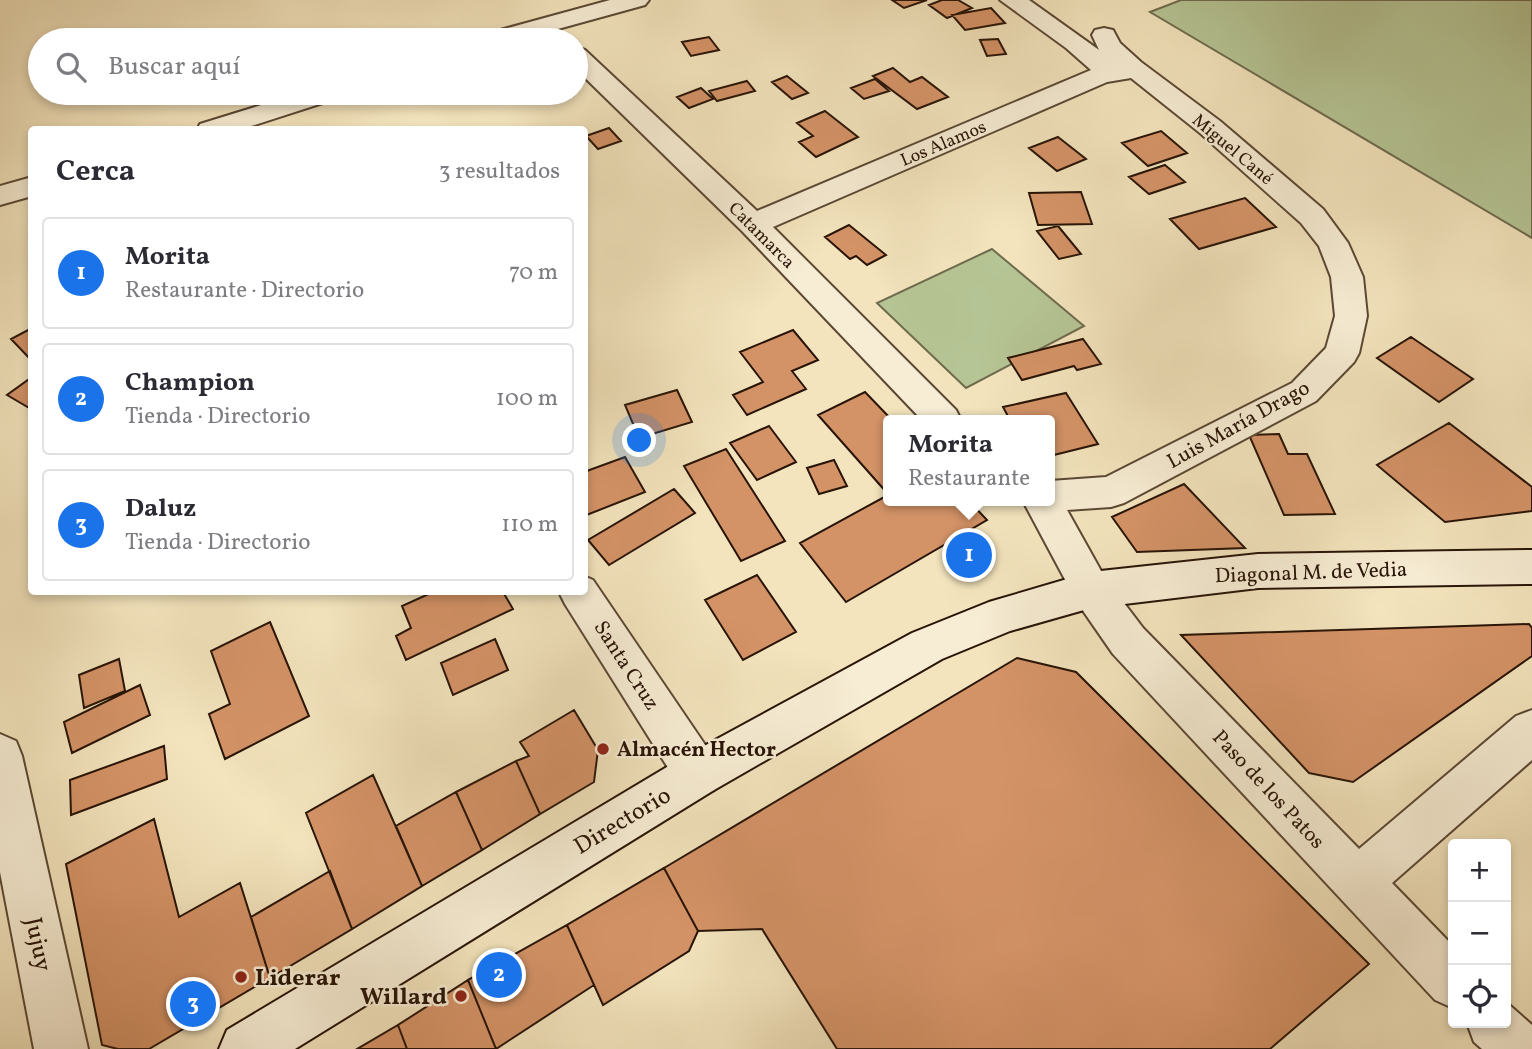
<!DOCTYPE html>
<html lang="es">
<meta charset="utf-8">
<style>
:root{--surface:#fff;--page:#f7f7f7;--text:#2b2b33;--muted:#7c7c81;--line:#e1e1e2;--accent:#1a73e8}
body{margin:0;font-family:Vollkorn,serif;background:var(--page);color:var(--text)}
.controls{position:absolute;right:21px;bottom:21px;display:grid;overflow:hidden;border-radius:7px;box-shadow:0 4px 10px #0003}
.controls button{width:63px;height:63px;display:grid;place-items:center;padding:0;border:0;border-bottom:2px solid var(--line);background:var(--surface);color:var(--text);font:35px sans-serif}
.you{position:absolute;left:640px;top:441px;width:24px;height:24px;margin:-18px;border:5px solid #fff;border-radius:50%;background:#1a73e8;box-shadow:0 0 0 10px #1a73e833}
.badge{display:grid;place-items:center;width:46px;height:46px;border-radius:50%;background:var(--accent);color:#fff;font-size:23px;font-weight:700}
.pin{position:absolute;translate:-50% -50%;border:4px solid #fff;box-shadow:0 2px 7px #0006}
.popup{position:absolute;left:883px;top:415px;width:172px;height:91px;box-sizing:border-box;display:grid;place-content:center;border-radius:7px;background:var(--surface);filter:drop-shadow(0 2px 5px #0005);font-size:23px;white-space:nowrap;color:var(--muted)}
.popup b{font-size:26px;color:var(--text)}
.popup::after{content:'';position:absolute;left:50%;top:100%;margin-left:-14px;border:14px solid transparent;border-top-color:var(--surface)}
.list{margin:0;padding:0;list-style:none}
h2{display:flex;justify-content:space-between;align-items:center;height:91px;margin:0;padding:0 28px;font-size:30px}
h2 small{font-size:23px;font-weight:400;color:var(--muted)}
.list li{display:grid;grid-template-columns:46px 1fr auto;gap:21px;align-items:center;box-sizing:border-box;height:112px;margin:0 14px 14px;padding:0 14px;border:2px solid var(--line);border-radius:7px}
.list b{display:block;font-size:26px;white-space:nowrap}
.list p{margin:0;font-size:23px;white-space:nowrap;color:var(--muted)}
.list em{font-size:23px;font-style:normal;color:var(--muted)}
.icon{flex:none;width:38px;height:38px;fill:none;stroke:currentColor;stroke-width:2;stroke-linecap:round;stroke-linejoin:round}
.map{position:relative;flex:none;width:1532px;height:1049px;overflow:hidden}
.search{position:absolute;background:var(--surface);box-shadow:0 4px 10px #0003;left:28px;top:28px;width:560px;height:77px;display:flex;align-items:center;gap:18px;box-sizing:border-box;padding:0 24px;border-radius:38px;color:var(--muted);font-size:26px}
.panel{position:absolute;background:var(--surface);box-shadow:0 4px 10px #0003;left:28px;top:126px;width:560px;height:469px;border-radius:7px}
.map>svg:first-child{display:block}
.green{fill:#b6c595;stroke:#6f6c4e;stroke-width:2}
.building{fill:#d49367;stroke:#281407;stroke-width:2}
.lines{fill:none;stroke-linecap:round;stroke-linejoin:round}
.minor-casing{stroke:#5b4834;stroke-width:4}
.secondary-casing{stroke:#281407;stroke-width:4}
.minor{fill:#f7edd4;fill-rule:evenodd}
.secondary{fill:#f7edd4;fill-rule:evenodd}
.poi-dot{fill:#8f2418;stroke:#f7edd4;stroke-width:2.5}
.labels{text-anchor:middle;stroke-width:5;stroke-linejoin:round;paint-order:stroke}
.far-street-label{font-size:18px;fill:#281407;stroke:#f7edd4}
.street-label{font-size:21px;fill:#281407;stroke:#f7edd4}
.poi-label{font-size:21px;font-weight:bold;fill:#281407;stroke:#f7edd4;text-anchor:start}
.near-street-label{font-size:24px;fill:#281407;stroke:#f7edd4}
.near-poi-label{font-size:24px;font-weight:bold;fill:#281407;stroke:#f7edd4;text-anchor:start}
</style>
<div class="map">
<svg width="1532" height="1049" viewBox="0 0 1532 1049">
<rect width="100%" height="100%" fill="#f3e4bd"/>
<filter id="stains"><feTurbulence type="fractalNoise" baseFrequency=".00286" numOctaves="4"/><feColorMatrix values="0 0 0 0 .2 0 0 0 0 .09 0 0 0 0 .02 0 0 0 .5 -.17"/></filter>
<radialGradient id="worn" r=".72"><stop offset=".6" stop-color="#630" stop-opacity="0"/><stop offset="1" stop-color="#630" stop-opacity=".3"/></radialGradient>
<!-- green -->
<path class="green" d="M1181 0H1532V238L1150 12Z
M992 249 1084 326 966 388 877 303Z"/>
<!-- building -->
<path class="building" d="M892 0H927L904 8Z
M942 0H958L972 8 947 18 929 5Z
M991 8 1005 23 965 30 952 15Z
M709 37 719 50 691 56 682 42Z
M998 39 1006 54 987 56 980 40Z
M893 68 910 82 922 77 948 97 917 109 873 76Z
M787 76 808 93 792 99 772 82Z
M875 79 889 91 864 99 851 88Z
M747 81 755 91 717 101 709 91Z
M701 88 713 99 689 108 677 97Z
M825 111 858 137 816 157 799 142 813 136 797 123Z
M609 128 621 141 598 149 586 136Z
M1161 131 1187 153 1148 166 1122 143Z
M1058 137 1086 159 1057 171 1029 148Z
M1165 165 1185 182 1149 194 1129 177Z
M1081 192 1092 224 1038 225 1029 193Z
M1245 198 1276 227 1199 249 1170 219Z
M849 225 886 255 867 265 856 256 850 259 825 237Z
M1058 226 1081 254 1059 259 1037 231Z
M32 328V361L11 339Z
M793 330 818 360 792 371 806 389 747 415 733 395 763 382 740 352Z
M1411 337 1473 379 1439 402 1377 358Z
M1083 339 1101 364 1077 370 1074 366 1022 380 1008 358Z
M32 377V409H31L7 395Z
M677 390 692 422 639 438 625 405Z
M865 392 892 420H888V494L818 415Z
M1066 393 1098 444 1050 456V420H1010L1003 407Z
M1449 423 1532 487V511L1445 522 1377 465Z
M769 426 796 462 757 480 730 443Z
M1279 434 1288 454H1307L1335 514 1284 515 1249 435Z
M726 449 785 541 741 561 684 466Z
M625 457 645 492 584 516V472Z
M834 460 847 486 819 494 807 468Z
M1184 484 1245 548 1137 552 1112 517Z
M674 489 695 513 609 565 588 540Z
M888 495V501H969L987 520 846 602 800 543Z
M757 575 796 632 743 660 705 600Z
M433 592H503L513 609 406 660 396 636 411 628 402 606Z
M270 622 309 716 225 759 209 714 230 704 211 651Z
M1529 624 1532 628V656L1353 782 1309 773 1181 635Z
M495 639 508 670 453 695 441 663Z
M1017 658 1076 672 1369 964 1270 1049H837L762 929 698 931 664 868Z
M119 659 125 691 84 708 79 675Z
M140 685 150 715 72 753 64 722Z
M574 710 598 750 594 782 540 814 516 761 529 756 520 742Z
M164 746 167 779 71 815 70 780Z
M516 761 540 814 482 850 456 792Z
M373 775 422 886 352 929 306 813Z
M456 792 482 850 422 886 396 826Z
M154 819 179 917 240 883 270 978 149 1049H118L102 1045 66 864Z
M664 868 698 931 689 951 603 1005 567 925Z
M330 871 352 929 270 978 251 917Z
M567 925 594 985 496 1049 468 980Z
M468 980 496 1049H407L398 1025Z
M398 1025 407 1049H357Z"/>
<g class="lines">
<!-- minor casing -->
<g class="minor-casing">
<path id="minor" d="M610 0H649L645 5 518 40H479L482 35Z
M1000 0H1029L1099 50 1092 35 1095 30 1104 28 1113 30 1120 43 1141 62 1220 121 1323 209 1348 243 1363 277 1367 316 1359 353 1354 362 1316 401 1124 503 1111 507 1067 510 1105 578 1143 628 1359 849 1516 716 1532 710V760L1392 883 1453 946V1008L1435 1000 1113 654 1077 602 1023 501H1050V481L1106 477 1292 383 1326 348 1335 316 1331 277 1319 246 1301 223 1200 133 1131 78 1107 82 773 227 956 410 961 420H922L742 231 576 69V47L585 50 757 211 1091 70 1066 48Z
M300 93H339L335 99 239 130H197L200 124Z
M32 177V196L0 205V186Z
M584 576 593 580 714 758 721 774 714 790 698 796 682 790 565 604 559 592H584Z
M0 734 16 741 22 756 88 1049H34L0 872Z
M1506 1002 1532 1025V1049H1482L1474 1042 1467 1023H1506Z"/>
</g>
<!-- secondary casing -->
<g class="secondary-casing">
<path id="secondary" d="M1532 550V584L1258 588 1091 608 1010 631 942 659 714 790 295 1049H219L227 1030 682 758 912 633 989 602 1091 572 1258 554Z"/>
</g>
<!-- minor -->
<use href="#minor" class="minor"/>
<!-- secondary -->
<use href="#secondary" class="secondary"/>
</g>
<!-- markers -->
<g class="poi-dot">
<circle cx="603" cy="749" r="7"/>
<circle cx="241" cy="977" r="7"/>
<circle cx="461" cy="996" r="7"/>
</g>
<g class="labels">
<!-- far-street labels -->
<g class="far-street-label">
<text transform="translate(943 143) rotate(-23)" y="6">Los Alamos</text>
<text transform="translate(1233 149) rotate(40)" y="6">Miguel Cané</text>
<text transform="translate(762 235) rotate(45)" y="6">Catamarca</text>
</g>
<!-- street labels -->
<g class="street-label">
<text transform="translate(1238 424) rotate(-29)" y="7">Luis María Drago</text>
<text transform="translate(1311 572) rotate(-2)" y="7">Diagonal M. de Vedia</text>
<text transform="translate(627 665) rotate(57)" y="7">Santa Cruz</text>
<text transform="translate(1269 789) rotate(47)" y="7">Paso de los Patos</text>
</g>
<!-- poi labels -->
<g class="poi-label">
<text x="617" y="756">Almacén Hector</text>
</g>
<!-- near-street labels -->
<g class="near-street-label">
<text transform="translate(622 820) rotate(-31)" y="8">Directorio</text>
<text transform="translate(39 944) rotate(78)" y="8">Jujuy</text>
</g>
<!-- near-poi labels -->
<g class="near-poi-label">
<text x="255" y="985">Liderar</text>
<text x="447" y="1004" text-anchor="end">Willard</text>
</g>
</g>
<rect width="100%" height="100%" filter="url(#stains)"/>
<rect width="100%" height="100%" fill="url(#worn)"/>
</svg>
<div class="controls">
<button>+</button>
<button>−</button>
<button><svg class="icon" aria-label="locate" viewBox="0 0 24 24"><circle cx="12" cy="12" r="6"/><path d="M12 2v4M12 18v4M2 12h4M18 12h4"/></svg></button>
</div>
<div class="you"></div>
<div class="pin badge" style="left:969px;top:555px">1</div>
<div class="popup"><b>Morita</b>Restaurante</div>
<div class="pin badge" style="left:499px;top:975px">2</div>
<div class="pin badge" style="left:193px;top:1004px">3</div>
<div class="search"><svg class="icon" aria-label="search" viewBox="0 0 24 24"><circle cx="10" cy="10" r="6"/><path d="M15 15l6 6"/></svg>Buscar aquí</div>
<section class="panel">
<h2>Cerca<small>3 resultados</small></h2>
<ul class="list">
<li><span class="badge">1</span><div><b>Morita</b><p>Restaurante · Directorio</p></div><em>70 m</em></li>
<li><span class="badge">2</span><div><b>Champion</b><p>Tienda · Directorio</p></div><em>100 m</em></li>
<li><span class="badge">3</span><div><b>Daluz</b><p>Tienda · Directorio</p></div><em>110 m</em></li>
</ul>
</section>
</div>
